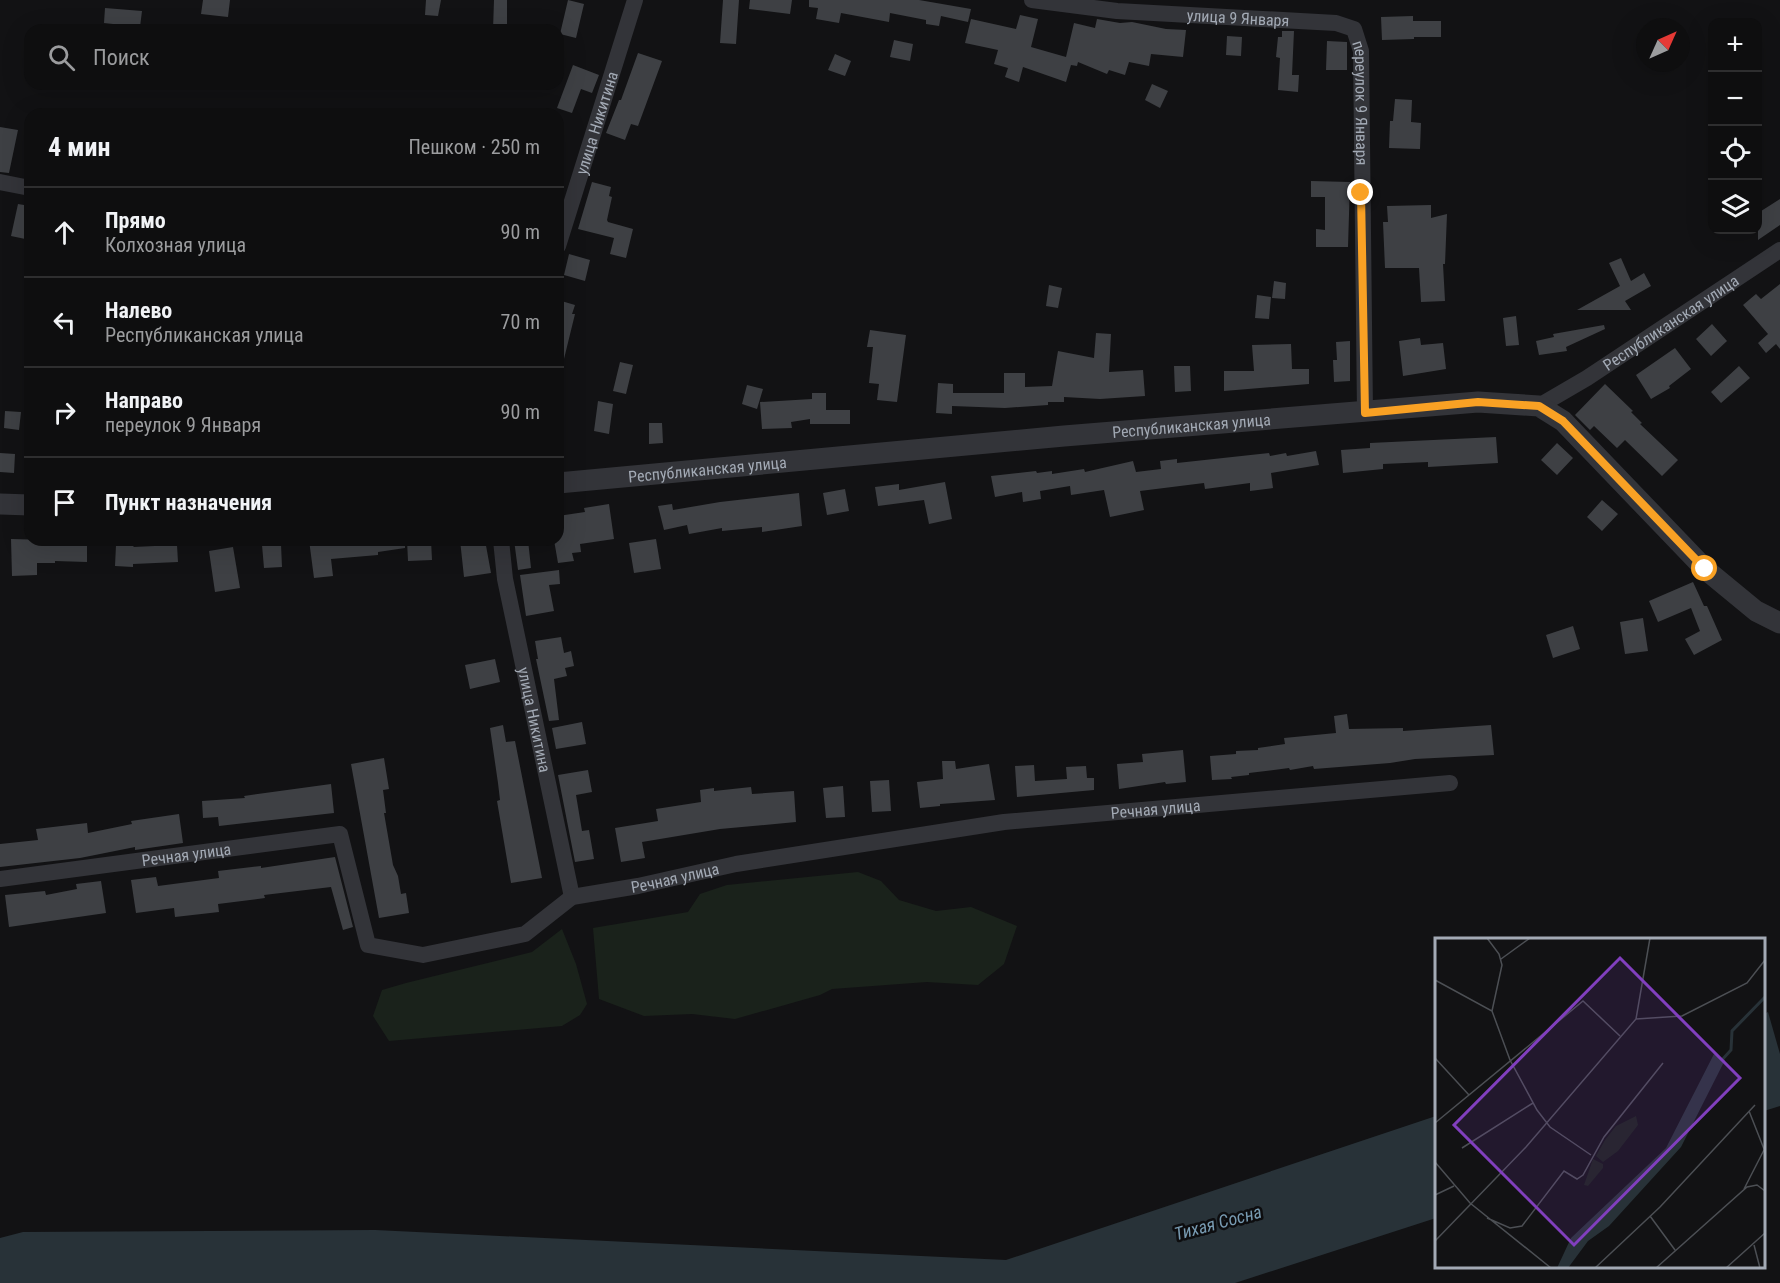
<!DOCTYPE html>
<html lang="ru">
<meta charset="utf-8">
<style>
:root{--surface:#0e0e0f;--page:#171718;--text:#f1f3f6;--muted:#9b9c9e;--line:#2e2e2f}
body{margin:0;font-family:"Roboto Condensed",sans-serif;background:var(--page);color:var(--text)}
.controls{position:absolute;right:18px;top:18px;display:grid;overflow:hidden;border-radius:12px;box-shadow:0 6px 24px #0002}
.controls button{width:54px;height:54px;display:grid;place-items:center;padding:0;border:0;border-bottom:2px solid var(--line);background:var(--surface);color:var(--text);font:30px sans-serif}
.compass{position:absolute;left:1636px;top:18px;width:54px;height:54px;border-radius:50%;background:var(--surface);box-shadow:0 6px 24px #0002;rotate:45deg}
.stop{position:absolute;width:18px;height:18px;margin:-14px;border:4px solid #f9a124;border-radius:50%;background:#fff}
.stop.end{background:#f9a124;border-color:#fff;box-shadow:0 2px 6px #0008}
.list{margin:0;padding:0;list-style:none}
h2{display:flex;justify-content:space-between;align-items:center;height:78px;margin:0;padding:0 24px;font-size:26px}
h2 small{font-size:20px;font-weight:400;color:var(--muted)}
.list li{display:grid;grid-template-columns:39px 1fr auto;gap:18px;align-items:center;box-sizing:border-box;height:90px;padding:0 24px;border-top:2px solid var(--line)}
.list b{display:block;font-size:22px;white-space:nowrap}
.list p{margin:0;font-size:20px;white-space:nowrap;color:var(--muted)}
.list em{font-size:20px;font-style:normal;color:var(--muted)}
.icon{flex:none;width:33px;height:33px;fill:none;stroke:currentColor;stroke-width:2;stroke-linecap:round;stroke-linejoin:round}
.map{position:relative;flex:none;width:1780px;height:1283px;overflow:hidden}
.search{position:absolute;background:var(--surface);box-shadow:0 6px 24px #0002;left:24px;top:24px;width:540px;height:66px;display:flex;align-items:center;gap:15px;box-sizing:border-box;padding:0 21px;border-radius:18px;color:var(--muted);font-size:22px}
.panel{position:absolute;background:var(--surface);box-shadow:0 6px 24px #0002;left:24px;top:108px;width:540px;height:438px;border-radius:18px}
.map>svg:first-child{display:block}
.green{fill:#1a221b}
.water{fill:#283238}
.building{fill:#3e4044}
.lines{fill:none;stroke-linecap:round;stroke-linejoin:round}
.minor{stroke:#333439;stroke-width:16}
.tertiary{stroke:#333439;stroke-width:21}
.route{stroke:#f9a124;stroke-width:8}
.labels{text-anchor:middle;stroke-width:5;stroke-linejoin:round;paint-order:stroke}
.street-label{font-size:16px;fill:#a3aab5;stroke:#0d0d0f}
.water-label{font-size:18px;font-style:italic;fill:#789bb2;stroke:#0d0d0f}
.inset-river{fill:none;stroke:#283238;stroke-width:3}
.inset-road{fill:none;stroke:#4c4f54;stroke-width:1.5}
.view{fill:#813fbe;fill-opacity:0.15;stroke:#813fbe;stroke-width:3}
.inset-edge{fill:none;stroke:#a3aab5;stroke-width:3}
</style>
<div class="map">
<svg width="1780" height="1283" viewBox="0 0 1780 1283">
<rect width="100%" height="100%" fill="#121214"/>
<!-- green -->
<path class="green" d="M858 872 881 881 899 900 936 911 971 907 1017 926 1004 964 978 985 927 982 832 989 820 995 735 1019 692 1014 644 1016 599 999 593 928 688 912 700 894 727 885Z
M562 929 576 964 587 1004 580 1015 562 1026 389 1041 373 1016 382 990 406 983 532 952Z"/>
<!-- water -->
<path class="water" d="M1768 1012 1780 1054V1106L1764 1111V1014Z
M1436 1116V1218L1235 1283H0V1238L23 1232 375 1230 1006 1260Z"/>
<!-- building -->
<path class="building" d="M203 0H230L228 17 201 14Z
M426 0H441L438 16 425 15Z
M494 0H507V30H493Z
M568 0 584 4 576 38 560 34Z
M723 0H739L736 44 720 43Z
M750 0H792L790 14 749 9Z
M809 0H919L971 9 968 22 941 16 939 26 926 24V20L890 13 889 22 841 13 839 23 816 19 818 8 809 7Z
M105 8 142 11 140 27 104 23Z
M1020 15 1038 19 1031 47 1066 57 1074 23 1095 28 1097 19 1120 23 1132 22 1166 29 1186 30 1183 57 1151 54 1149 66 1129 62 1125 75 1109 70 1107 74 1078 62 1077 66 1071 65 1066 82 1023 67 1019 82 1005 77 1008 68 994 64 998 50 965 43 971 19 1016 29Z
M1413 16V21H1441V37H1414V39L1382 40 1381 17Z
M1282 31H1294L1292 75H1299L1298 92 1278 90 1280 58 1276 57 1278 37H1282Z
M1227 36 1242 37 1241 56 1226 55Z
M894 40 913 44 910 61 890 57Z
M1327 41 1347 42V70H1326Z
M638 53 662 61 638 126 631 124 625 140 606 133 619 100H621Z
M835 54 851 61 845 76 828 70Z
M573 65 599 75 592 93 581 89 572 113 557 108Z
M1152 84 1168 91 1160 108 1145 100Z
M1395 99 1412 100 1411 122 1421 123 1420 149 1389 148 1390 121H1393Z
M0 127 18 130 9 173 0 172Z
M1311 181 1350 182 1348 247H1316V229L1325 230V197H1311Z
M592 182 611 187 609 196 612 197 607 220 608 222 633 229 626 258 610 254 614 238 578 229Z
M1780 199V225L1758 240V213Z
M18 204 30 206V240L11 236Z
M1431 205V218L1447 214 1445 264H1443L1445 301 1421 302 1419 268H1385L1383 222H1388L1387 206Z
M569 254 590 260 585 281 564 275Z
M1621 258 1631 281 1644 273 1651 286 1625 301 1631 310H1577L1620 286 1609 263Z
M1274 281 1286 283 1285 299 1272 298Z
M1780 284V349L1776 344 1766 353 1758 343 1768 334 1743 305 1756 294 1761 299Z
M1049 285 1062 288 1058 308 1046 306Z
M1257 295 1271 297 1269 319 1255 318Z
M558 300 575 305 572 314H575L563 363 558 362Z
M1516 316 1519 345 1506 346 1503 318Z
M1712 324 1727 341 1711 356 1696 339Z
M1604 325 1605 329 1566 347 1567 351 1539 355 1536 341 1554 337 1553 334Z
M870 330 906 335 897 402 877 400 879 384 869 383 873 347H867Z
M1096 333 1111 334 1109 372 1143 370 1145 396 1100 399 1064 397V402H1048V405L1005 408 952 406V414L936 413 938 383 953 384V393H1004V373H1025V387L1052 386 1058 351 1094 358Z
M1420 338 1421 345 1443 343 1446 369 1403 376 1399 341Z
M1350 341V381L1334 382 1333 360H1337L1336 342Z
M1291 344 1292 369H1309V384L1224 391V371H1254L1252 345Z
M1675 348 1691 369 1669 386 1670 388 1651 399 1636 375Z
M620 362 633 365 626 394 613 391Z
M1174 366H1190L1191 391 1175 392Z
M1739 366 1750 378 1721 403 1711 392Z
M1605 384 1633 411 1631 412 1642 423 1640 424 1678 460 1662 476 1625 440 1617 448 1594 426 1590 430 1575 415Z
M747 385 763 389 757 409 742 404Z
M812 393H826V410H850V424H810V419L791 422 792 428 762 429 760 402 812 399Z
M598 401 613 404 609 434 594 431Z
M5 411 21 412 19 430 4 428Z
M649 423H662L663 443 649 444Z
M1496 437 1498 463 1428 467V462L1383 464V469L1343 473 1341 450 1370 448V443Z
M1557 443 1573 458 1557 475 1541 460Z
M1316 451 1319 465 1271 473 1273 488 1250 491V483L1205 489 1204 483 1140 491 1144 510 1110 517 1104 490 1071 495 1070 486 1040 491 1041 499 1023 502 1022 492 995 497 991 476 1036 471 1037 473 1052 471V474L1084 469 1085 472 1133 461 1136 472 1161 469 1160 461 1177 459V463L1269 453 1270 456 1286 453 1287 456Z
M0 453 15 454 14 473 0 472Z
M945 482 952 519 929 524 924 500 878 506 875 487 899 484V490Z
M845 489 849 511 827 515 823 493Z
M799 493 802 526 762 532V527L722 531V528L689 534 687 525 664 530 658 506 672 504 673 510 720 502Z
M1602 500 1618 514 1602 531 1587 517Z
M609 504 614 539 580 544 581 552 572 553 574 561 558 563 554 540H558V516L585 512 584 508Z
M11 539 87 541V562L55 561V563H37V575L12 576Z
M656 539 661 569 634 573 629 543Z
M309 540H405V548L378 552V555L331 559 333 576 314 578Z
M407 540H431L432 560 408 561Z
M460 540H485L491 573 464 577Z
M514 540H528L531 568 518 570Z
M281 544 282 567 264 568 262 545Z
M116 545 134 546 133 547 177 545 178 562 133 564V567L115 566Z
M233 547 240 588 215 592 209 551Z
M559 570 560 584 549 585 554 611 526 616 520 575Z
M1693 582 1704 606H1707L1722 640 1694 655 1685 639 1700 631 1691 608 1658 622 1649 601Z
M1643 618 1648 651 1625 654 1620 622Z
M1573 626 1580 649 1553 658 1546 635Z
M561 637 564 653 571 651 574 666 565 668 567 676 554 679 559 720 549 721 536 659H538L535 641Z
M495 659 500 682 470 689 465 665Z
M1347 714 1349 729 1403 728V731L1491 725 1494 755 1415 759 1390 763 1314 769 1313 766 1290 770 1289 768 1249 773V775L1231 777 1232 779 1212 780 1210 756 1236 754V751L1258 750V748L1285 744 1284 738 1336 733 1334 716Z
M582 722 586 744 556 749 552 728Z
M503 725 506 742 515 741 542 878 511 883 497 801 500 800 498 783 490 728Z
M1183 750 1186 782 1166 784 1165 782 1119 789 1117 764 1143 762 1142 754Z
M384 758 389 789 383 790 386 813H384L393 865 398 876 401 894 406 893 409 913 379 918 351 764Z
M942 761H955L956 769 989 764 995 800 940 804V806L920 808 917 782 943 779Z
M1034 765 1035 781 1067 779 1066 767 1086 766 1087 778H1094V790L1017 797 1015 766Z
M588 770 592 792 576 795 582 831 589 830 594 859 575 862 558 775Z
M889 780 891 811 872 812 870 781Z
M331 784 334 813 219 826 218 817 203 818 202 801 245 798 244 796Z
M843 786 845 817 826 818 823 788Z
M751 787 752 794 794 791 796 822 720 829 642 842 645 858 621 862 615 828 658 821 656 809 701 802 700 790 714 788V791Z
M179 814 183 843 135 850V847L80 858 0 867V844L38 840 36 829 87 823 88 833 132 824 131 821Z
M335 857 353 927 343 930 331 887 264 895 265 898 218 904 219 912 175 917 174 908 136 913 131 880 156 877 158 886 219 878 218 871 261 866V868Z
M101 881 106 913 9 927 5 895 45 891 46 895 77 889 76 884Z"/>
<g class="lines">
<!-- minor -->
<g class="minor">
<path id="s1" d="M1032 0 1117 11 1336 23 1354 29 1361 51 1365 413"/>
<path d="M0 182 30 188"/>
<path id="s2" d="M558 246 635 0"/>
<path id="s3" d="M1539 406 1587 378 1780 250"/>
<path id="s4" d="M501 540 505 579 572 897"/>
<path id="s5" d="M0 879 340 834 368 945 423 955 525 934 572 897 638 886 736 864 1004 822 1450 783"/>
</g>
<!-- tertiary -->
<g class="tertiary">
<path id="s6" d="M558 483 1064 436 1478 402 1539 406 1563 421 1705 569 1756 611 1780 623"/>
<path d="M0 504 30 505"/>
</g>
</g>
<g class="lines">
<!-- route -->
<path class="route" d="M1361 193 1365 413 1478 402 1539 406 1563 421 1705 569"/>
</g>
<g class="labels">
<!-- street labels -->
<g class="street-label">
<text dy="6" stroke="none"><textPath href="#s1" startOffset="207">улица 9 Января</textPath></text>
<text dy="6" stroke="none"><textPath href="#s1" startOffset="399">переулок 9 Января</textPath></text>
<text dy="6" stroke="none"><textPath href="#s2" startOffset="129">улица Никитина</textPath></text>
<text dy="6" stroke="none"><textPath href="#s3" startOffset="156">Республиканская улица</textPath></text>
<text dy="6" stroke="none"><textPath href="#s6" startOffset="636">Республиканская улица</textPath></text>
<text dy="6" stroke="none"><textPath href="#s6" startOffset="150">Республиканская улица</textPath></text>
<text dy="6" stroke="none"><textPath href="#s4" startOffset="183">улица Никитина</textPath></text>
<text dy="6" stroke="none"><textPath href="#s5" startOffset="1268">Речная улица</textPath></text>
<text dy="6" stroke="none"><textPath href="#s5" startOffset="188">Речная улица</textPath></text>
<text dy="6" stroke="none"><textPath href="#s5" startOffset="782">Речная улица</textPath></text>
</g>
<!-- water labels -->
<g class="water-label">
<text transform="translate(1218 1223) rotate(-15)" y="6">Тихая Сосна</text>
</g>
</g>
<!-- overview -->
<g transform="translate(1435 938)">
<rect width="330" height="330" fill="#121214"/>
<path d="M201 178 203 187 183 213 168 224 161 218 170 202 181 188ZM158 221 168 226V230L153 248 149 247Z" fill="#1a221b"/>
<path d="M279 116 290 122 246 209 174 288 153 303 133 330H122L136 300 231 210Z" fill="#283238"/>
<path class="inset-river" d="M286 123 296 112 297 93 330 59"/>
<path class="inset-road" d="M52 0 64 16 67 27 57 73M66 21 95 0M0 42 57 73 75 122 102 172 115 189 156 217M201 81 247 78 312 45 330 22M0 120 34 157M314 173 329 211M0 185 148 63 185 98M27 210 98 165M0 224 35 265 116 330M309 251 330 210M0 257 19 248M215 278 240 312M52 280 75 290 87 288 129 233 142 241 148 237 169 199 228 125M0 303 91 209 201 81 215 0M319 307 325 330M160 330 225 269 320 167M221 330 312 249 322 247 330 253M291 330 330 295"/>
<path class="view" d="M185 20 305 140 139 307 19 187Z"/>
<rect width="330" height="330" class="inset-edge"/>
</g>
</svg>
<div class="controls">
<button>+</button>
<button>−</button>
<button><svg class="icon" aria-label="locate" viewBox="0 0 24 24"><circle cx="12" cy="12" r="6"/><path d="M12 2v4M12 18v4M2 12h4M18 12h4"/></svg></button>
<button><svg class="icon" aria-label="layers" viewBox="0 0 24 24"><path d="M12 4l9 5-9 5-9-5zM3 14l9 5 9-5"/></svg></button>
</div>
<svg class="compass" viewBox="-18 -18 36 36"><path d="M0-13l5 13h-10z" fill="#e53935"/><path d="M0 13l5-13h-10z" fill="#9b9c9e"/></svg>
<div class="stop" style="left:1705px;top:569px"></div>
<div class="stop end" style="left:1361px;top:193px"></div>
<div class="search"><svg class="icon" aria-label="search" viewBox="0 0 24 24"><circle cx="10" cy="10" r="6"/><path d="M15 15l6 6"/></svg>Поиск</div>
<section class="panel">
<h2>4 мин<small>Пешком · 250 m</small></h2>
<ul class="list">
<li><svg class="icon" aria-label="ahead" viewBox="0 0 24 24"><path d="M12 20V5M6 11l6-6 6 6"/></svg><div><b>Прямо</b><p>Колхозная улица</p></div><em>90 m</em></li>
<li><svg class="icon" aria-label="left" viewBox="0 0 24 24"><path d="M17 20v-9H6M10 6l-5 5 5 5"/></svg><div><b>Налево</b><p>Республиканская улица</p></div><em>70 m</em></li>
<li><svg class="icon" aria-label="right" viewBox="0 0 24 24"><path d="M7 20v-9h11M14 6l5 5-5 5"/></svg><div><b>Направо</b><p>переулок 9 Января</p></div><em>90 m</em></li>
<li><svg class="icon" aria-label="arrive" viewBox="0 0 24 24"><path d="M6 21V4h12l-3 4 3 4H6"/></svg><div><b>Пункт назначения</b></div></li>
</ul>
</section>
</div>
